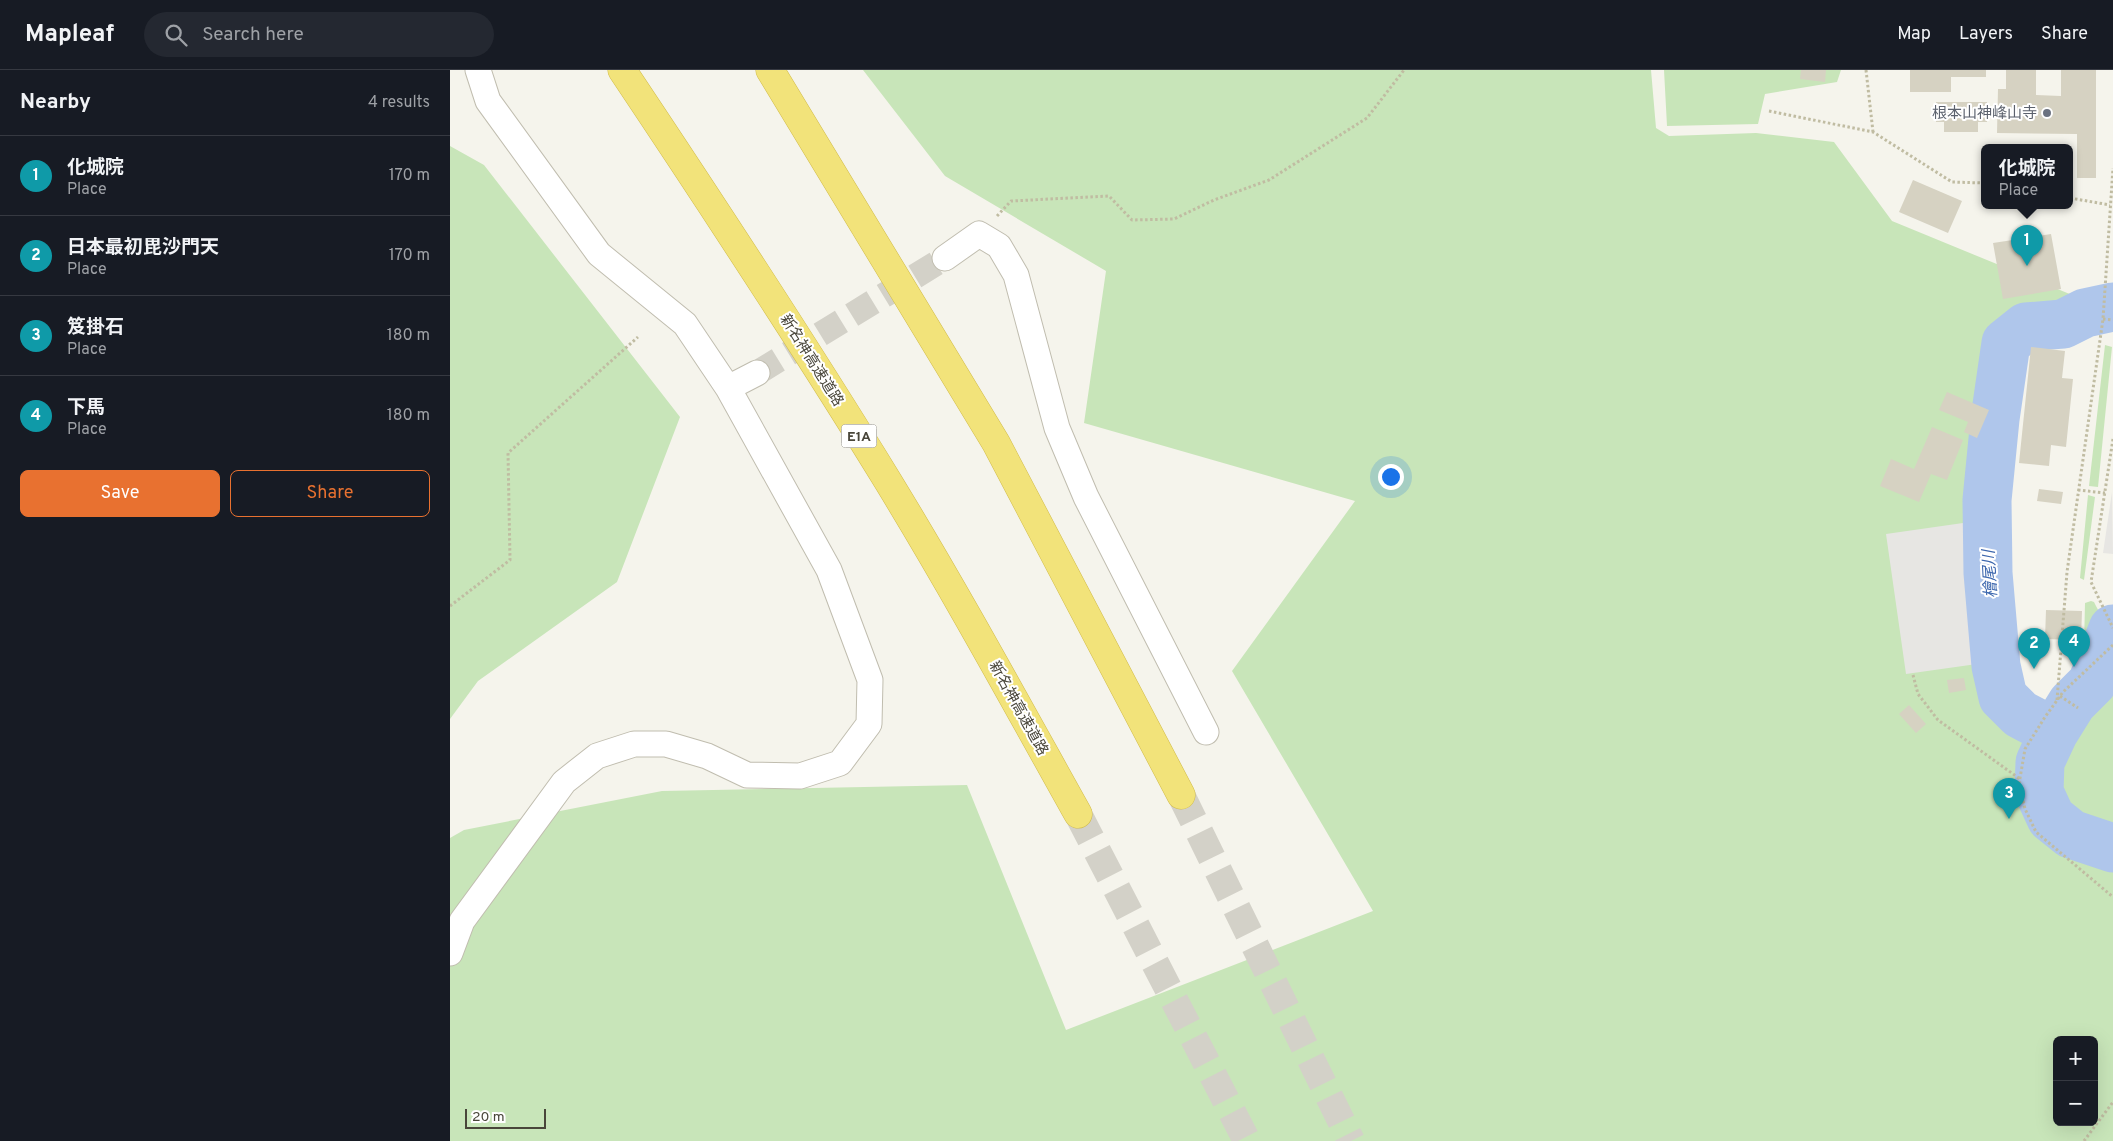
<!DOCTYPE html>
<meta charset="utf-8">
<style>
:root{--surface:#171b24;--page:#242831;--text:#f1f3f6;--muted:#9ea1a6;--line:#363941;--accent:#e87130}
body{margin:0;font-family:Overpass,"Noto Sans JP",sans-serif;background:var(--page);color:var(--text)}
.controls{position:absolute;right:15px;bottom:15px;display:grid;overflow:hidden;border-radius:8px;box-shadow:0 5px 20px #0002}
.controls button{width:45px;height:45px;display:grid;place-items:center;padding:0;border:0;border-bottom:1px solid var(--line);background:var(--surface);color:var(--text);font:25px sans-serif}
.scale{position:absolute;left:15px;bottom:12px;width:81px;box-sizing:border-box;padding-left:5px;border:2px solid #49463a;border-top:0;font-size:14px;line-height:18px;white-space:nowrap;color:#49463a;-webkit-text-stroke:4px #fff;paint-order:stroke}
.you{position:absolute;left:940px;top:406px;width:18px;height:18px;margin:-12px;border:4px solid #fff;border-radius:50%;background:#1a73e8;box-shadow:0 0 0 8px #1a73e833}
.badge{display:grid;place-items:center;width:32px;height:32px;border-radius:50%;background:var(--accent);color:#fff;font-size:16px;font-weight:700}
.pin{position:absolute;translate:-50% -41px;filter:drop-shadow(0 1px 2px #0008)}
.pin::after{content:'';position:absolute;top:26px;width:18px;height:15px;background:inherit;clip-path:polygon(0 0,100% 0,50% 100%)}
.popup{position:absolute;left:1531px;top:74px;width:92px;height:65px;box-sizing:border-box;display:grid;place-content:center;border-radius:8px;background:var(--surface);filter:drop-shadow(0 1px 4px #0005);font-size:16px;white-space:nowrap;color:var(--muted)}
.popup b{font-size:19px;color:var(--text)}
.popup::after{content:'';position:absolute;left:50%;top:100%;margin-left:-10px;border:10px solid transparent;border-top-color:var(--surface)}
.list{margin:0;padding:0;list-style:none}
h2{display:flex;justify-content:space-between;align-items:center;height:65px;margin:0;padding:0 20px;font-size:21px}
h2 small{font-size:16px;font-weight:400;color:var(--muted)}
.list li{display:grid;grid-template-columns:32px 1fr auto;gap:15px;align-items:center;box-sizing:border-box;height:80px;padding:0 20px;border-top:1px solid var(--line)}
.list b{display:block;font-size:19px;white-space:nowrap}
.list p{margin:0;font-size:16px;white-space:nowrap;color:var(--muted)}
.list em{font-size:16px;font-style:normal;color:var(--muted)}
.actions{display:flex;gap:10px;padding:15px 20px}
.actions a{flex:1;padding:11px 0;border:1px solid var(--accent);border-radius:8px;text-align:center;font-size:18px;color:var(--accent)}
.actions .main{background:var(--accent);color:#fff}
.icon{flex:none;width:28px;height:28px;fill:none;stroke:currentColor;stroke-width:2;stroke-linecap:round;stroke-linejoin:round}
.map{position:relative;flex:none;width:1663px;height:1071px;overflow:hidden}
header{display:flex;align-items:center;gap:30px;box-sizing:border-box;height:70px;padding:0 25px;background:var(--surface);border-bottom:1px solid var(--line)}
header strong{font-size:24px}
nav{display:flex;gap:28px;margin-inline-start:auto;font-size:18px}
.search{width:350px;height:45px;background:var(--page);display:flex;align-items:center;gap:12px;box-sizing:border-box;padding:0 18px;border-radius:28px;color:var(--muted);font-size:19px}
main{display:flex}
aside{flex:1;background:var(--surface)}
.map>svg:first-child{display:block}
.green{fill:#c8e5b9;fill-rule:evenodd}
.parking{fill:#e7e6e3}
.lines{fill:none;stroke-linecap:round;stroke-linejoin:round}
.river{stroke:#afc6eb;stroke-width:49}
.building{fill:#d6d2c2}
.street-tunnel{stroke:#d3d1c8;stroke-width:25;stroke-dasharray:25 12;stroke-linecap:butt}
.highway-tunnel{stroke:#d3d1c8;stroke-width:28;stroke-dasharray:28 14;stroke-linecap:butt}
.street-casing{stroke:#c0bdaf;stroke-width:27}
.highway-casing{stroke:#d1bb4a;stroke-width:29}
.path{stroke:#c0bca2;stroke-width:3;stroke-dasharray:2.5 2.5;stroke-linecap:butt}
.street{stroke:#fff;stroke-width:25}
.highway{stroke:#f2e37a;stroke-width:28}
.worship-dot{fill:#6b7280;stroke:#fff;stroke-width:2}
.labels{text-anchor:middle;stroke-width:4;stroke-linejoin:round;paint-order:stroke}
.shield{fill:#fff;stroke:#807e75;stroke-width:1}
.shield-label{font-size:14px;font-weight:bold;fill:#49463a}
.worship-label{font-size:15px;fill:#5b616d;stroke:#fff;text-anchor:end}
.street-label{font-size:15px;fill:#49463a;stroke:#fff}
.water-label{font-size:16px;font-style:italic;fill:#3b66ad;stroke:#fff}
</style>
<header>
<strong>Mapleaf</strong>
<div class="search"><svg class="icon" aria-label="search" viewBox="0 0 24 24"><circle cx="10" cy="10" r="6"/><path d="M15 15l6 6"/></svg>Search here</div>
<nav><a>Map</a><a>Layers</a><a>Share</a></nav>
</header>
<main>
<aside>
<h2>Nearby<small>4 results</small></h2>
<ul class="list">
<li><span class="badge" style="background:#0f9aa8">1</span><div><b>化城院</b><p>Place</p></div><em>170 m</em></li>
<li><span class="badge" style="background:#0f9aa8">2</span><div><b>日本最初毘沙門天</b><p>Place</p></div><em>170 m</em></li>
<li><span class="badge" style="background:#0f9aa8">3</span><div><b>笈掛石</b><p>Place</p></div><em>180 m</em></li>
<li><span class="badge" style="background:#0f9aa8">4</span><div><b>下馬</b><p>Place</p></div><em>180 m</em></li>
</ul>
<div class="actions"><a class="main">Save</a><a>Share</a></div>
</aside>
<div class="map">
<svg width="1663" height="1071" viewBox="0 0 1663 1071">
<rect width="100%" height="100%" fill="#f5f4ec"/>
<!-- green -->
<path class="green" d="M413 0H1201L1206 58 1219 66 1306 63 1384 72 1442 151 1644 234 1615 260 1578 265 1562 276 1544 426 1545 498 1558 626C1567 638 1575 642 1590 642L1644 588 1651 579 1663 543V1071H0V768L14 760 212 721 517 715 616 960 923 841 782 601 905 431 634 353 656 201 495 106ZM1607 970H1644V1052H1607Z
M1214 0H1391L1387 12 1315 24 1308 54 1217 56Z
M0 76 34 95 230 347 167 512 28 611 0 649Z
M1655 275 1662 277 1648 417 1639 416Z
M1638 425 1645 427 1634 510 1630 508Z
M1641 531 1644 532C1654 552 1659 556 1647 576L1639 578 1634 576 1635 533Z"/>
<!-- parking -->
<path class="parking" d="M1662 422 1663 484 1653 483Z
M1513 453 1534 593 1456 604 1436 464Z"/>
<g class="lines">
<!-- river -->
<path class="river" d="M1663 237 1635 243 1613 254 1576 257 1556 273 1545 349 1537 430 1538 503 1546 596 1553 627 1570 644 1604 662 1590 692 1589 722 1601 748 1621 764 1663 778
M1604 662 1622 633 1642 613 1663 559"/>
</g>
<!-- building -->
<path class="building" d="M1351 0H1376L1375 12 1350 9Z
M1460 0H1536V7H1501V22H1460Z
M1556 0H1586V25L1611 26V0H1646V108H1627V64L1547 63 1548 19H1556Z
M1486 32H1537V52H1528V62H1494V52H1486Z
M1463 110 1512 131 1498 163 1449 142Z
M1601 164 1611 219 1553 229 1543 173Z
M1581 277 1615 281 1612 308 1623 309 1616 377 1601 375 1599 396 1569 393Z
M1497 322 1539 340 1527 368 1514 362 1518 352 1489 340Z
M1482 357 1513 370 1497 410 1481 404 1469 432 1430 416 1441 389 1464 399Z
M1589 419 1613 422 1611 434 1587 431Z
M1596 540 1632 541 1631 570 1595 569Z
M1514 608 1516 620 1499 623 1497 610Z
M1459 635 1476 654 1466 663 1449 644Z"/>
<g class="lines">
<!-- street-tunnel -->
<path class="street-tunnel" d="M307 303 495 188"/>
<!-- highway-tunnel -->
<path class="highway-tunnel" d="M731 725 901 1071
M628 744 797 1071"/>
<!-- street casing -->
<g class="street-casing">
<path id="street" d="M495 188 529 164 549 176 566 205 607 358 636 427 756 662
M278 318 307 303
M0 883 12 851 114 712 147 686 184 674H216L257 686 297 705 350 706 390 693 419 654 420 610 379 500 278 318 235 254 149 184 38 31 28 0"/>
</g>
<!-- highway casing -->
<g class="highway-casing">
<path id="highway" d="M172 0C263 136 353 273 439 413 505 521 566 633 628 744
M320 0 546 373 731 725"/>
</g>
<!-- path -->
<path class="path" d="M1416 0 1423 62
M1319 41 1423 62 1502 112 1534 113
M1620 128 1660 135
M547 146 561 131 659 126 682 150 724 149 764 130 819 110 917 48 954 0
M1653 249 1663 250
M1663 369 1641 512 1663 558
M1628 420 1655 423
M0 536 60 490 58 383 188 267
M1663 575 1613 622 1595 647 1575 679 1569 714 1575 739 1586 762 1663 827
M1463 605 1468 624 1488 650 1570 709
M1610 626 1628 638
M1607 630 1617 502 1653 249 1663 98
M1634 1071 1663 1032"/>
<!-- street -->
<use href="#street" class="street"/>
<!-- highway -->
<use href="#highway" class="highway"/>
</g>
<!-- markers -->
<circle class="worship-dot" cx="1597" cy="43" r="5"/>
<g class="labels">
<!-- shield labels -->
<rect class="shield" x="391.5" y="354.5" width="35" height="23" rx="4"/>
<g class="shield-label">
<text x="409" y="371">E1A</text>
</g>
<!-- worship labels -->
<g class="worship-label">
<text x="1587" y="48">根本山神峰山寺</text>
</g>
<!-- street labels -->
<g class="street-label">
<text transform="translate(362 290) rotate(58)" y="5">新名神高速道路</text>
<text transform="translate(569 638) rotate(61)" y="5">新名神高速道路</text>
</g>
<!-- water labels -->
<g class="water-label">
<text transform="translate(1539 504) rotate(-93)" y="6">檜尾川</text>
</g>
</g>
</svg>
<div class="controls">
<button>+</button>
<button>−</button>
</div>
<div class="scale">20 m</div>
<div class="you"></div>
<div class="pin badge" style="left:1577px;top:196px;background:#0f9aa8">1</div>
<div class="popup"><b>化城院</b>Place</div>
<div class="pin badge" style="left:1584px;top:599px;background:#0f9aa8">2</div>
<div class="pin badge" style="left:1559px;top:749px;background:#0f9aa8">3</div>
<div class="pin badge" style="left:1624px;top:597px;background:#0f9aa8">4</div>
</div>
</main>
